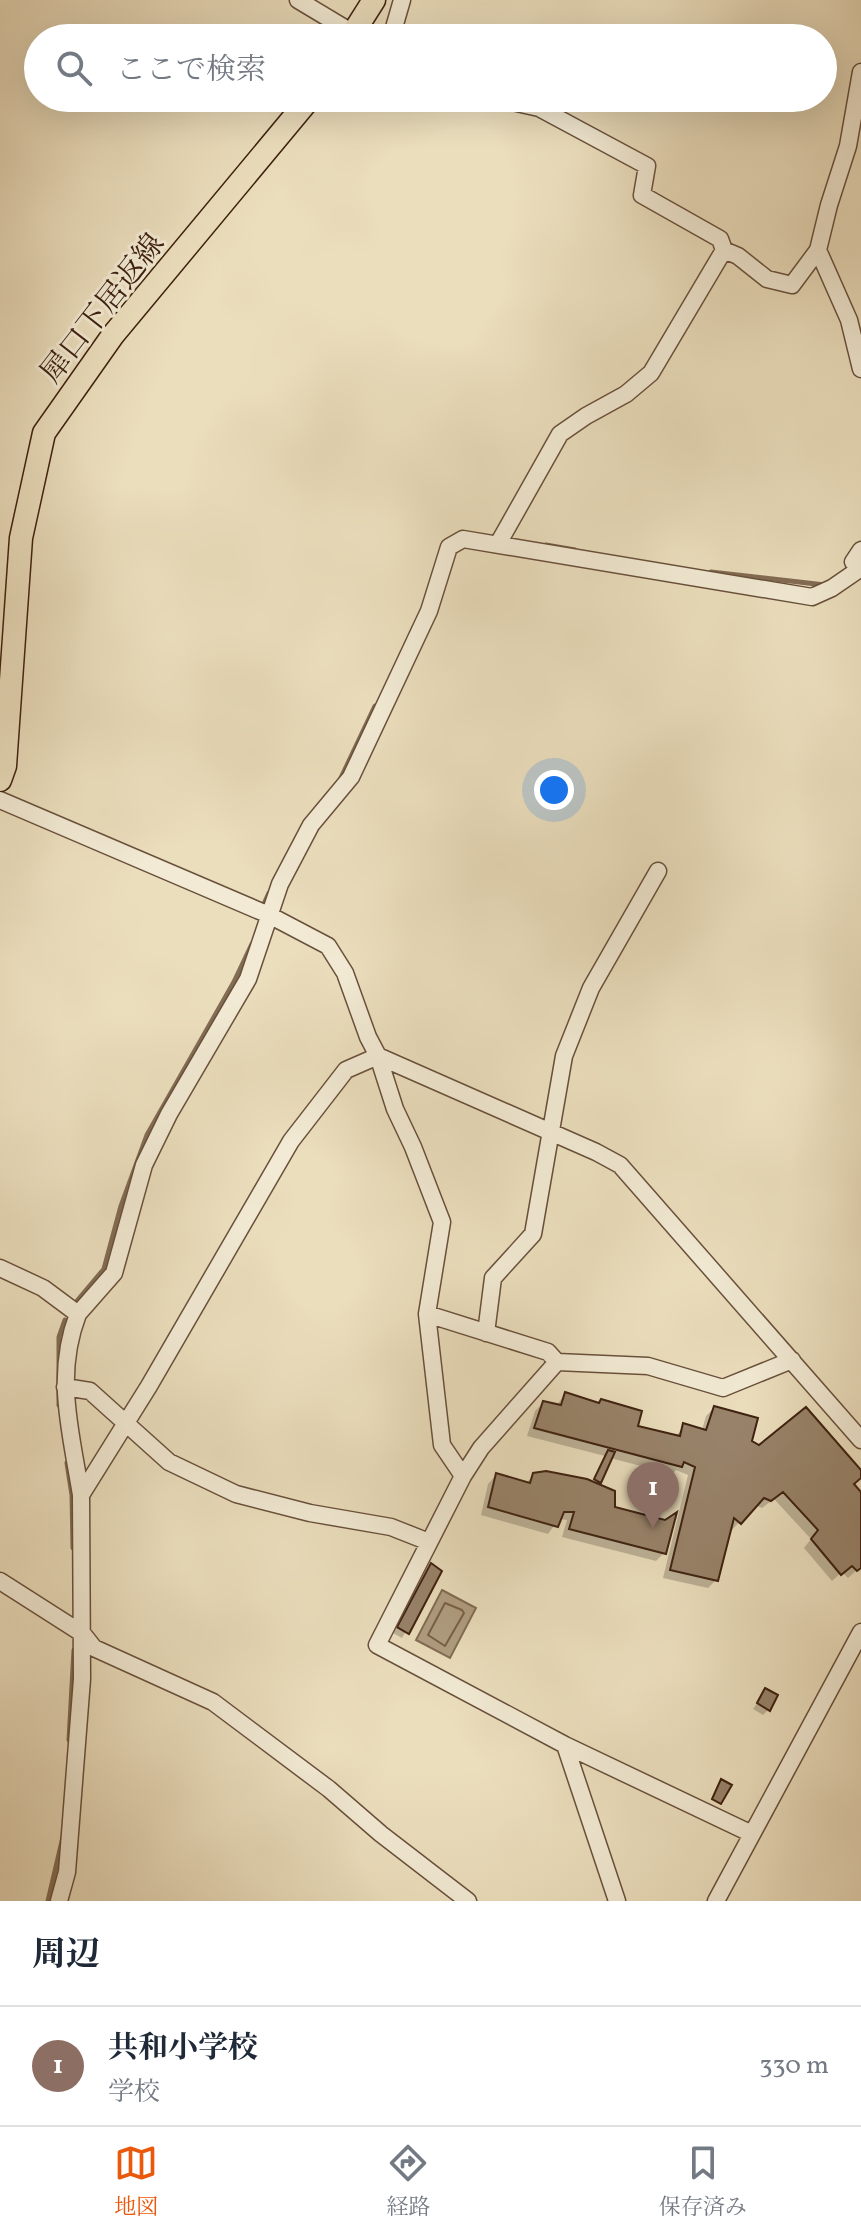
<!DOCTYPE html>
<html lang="ja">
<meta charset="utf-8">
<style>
:root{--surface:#fff;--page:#f6f6f7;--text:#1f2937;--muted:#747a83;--line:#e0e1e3;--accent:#ea580c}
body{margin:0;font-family:Vollkorn,"Noto Serif JP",serif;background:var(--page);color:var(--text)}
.you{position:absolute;left:554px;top:790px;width:28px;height:28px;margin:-20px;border:6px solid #fff;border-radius:50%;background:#1a73e8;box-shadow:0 0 0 12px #1a73e833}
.badge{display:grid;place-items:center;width:52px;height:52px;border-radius:50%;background:var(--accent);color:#fff;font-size:26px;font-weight:700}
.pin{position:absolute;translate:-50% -66px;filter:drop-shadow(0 2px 4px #0008)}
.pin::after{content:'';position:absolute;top:42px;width:28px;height:24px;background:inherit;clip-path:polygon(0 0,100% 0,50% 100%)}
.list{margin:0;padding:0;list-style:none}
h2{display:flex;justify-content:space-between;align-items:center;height:104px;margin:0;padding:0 32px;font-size:34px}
h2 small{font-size:26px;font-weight:400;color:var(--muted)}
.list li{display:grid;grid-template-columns:52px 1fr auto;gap:24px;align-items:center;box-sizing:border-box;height:120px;padding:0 32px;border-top:2px solid var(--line)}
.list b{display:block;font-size:30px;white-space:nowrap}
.list p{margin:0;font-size:26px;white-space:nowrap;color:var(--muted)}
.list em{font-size:26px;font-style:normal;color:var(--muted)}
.icon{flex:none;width:44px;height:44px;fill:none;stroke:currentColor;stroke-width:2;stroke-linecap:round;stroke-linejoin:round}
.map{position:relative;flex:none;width:861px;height:1901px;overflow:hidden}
.search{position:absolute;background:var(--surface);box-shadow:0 8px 32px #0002;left:24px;right:24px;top:24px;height:88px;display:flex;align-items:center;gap:20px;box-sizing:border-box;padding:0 28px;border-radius:44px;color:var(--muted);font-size:30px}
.sheet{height:224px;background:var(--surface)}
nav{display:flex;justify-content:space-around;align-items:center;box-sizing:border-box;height:112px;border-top:2px solid var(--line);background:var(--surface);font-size:22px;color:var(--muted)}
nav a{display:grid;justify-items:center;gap:4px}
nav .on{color:var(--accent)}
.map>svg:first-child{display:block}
.water{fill:#b09e82;stroke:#826c54;stroke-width:2}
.shadow{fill:#0003}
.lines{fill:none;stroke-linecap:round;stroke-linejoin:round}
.shore{stroke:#776049;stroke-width:2}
.stream{stroke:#826c54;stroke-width:5}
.building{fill:#98836a;stroke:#3e2110;stroke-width:2}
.minor-casing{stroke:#69503b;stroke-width:19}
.major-casing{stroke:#3e2110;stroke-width:25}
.minor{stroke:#f2ead4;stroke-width:16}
.major{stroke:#ebdebd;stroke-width:22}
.labels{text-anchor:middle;stroke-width:6;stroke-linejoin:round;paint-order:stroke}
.street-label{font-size:30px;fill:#3e2110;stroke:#f2ead4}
</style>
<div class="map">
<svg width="861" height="1901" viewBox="0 0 861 1901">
<rect width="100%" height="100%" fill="#ebdebd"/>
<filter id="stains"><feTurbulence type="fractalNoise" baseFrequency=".0025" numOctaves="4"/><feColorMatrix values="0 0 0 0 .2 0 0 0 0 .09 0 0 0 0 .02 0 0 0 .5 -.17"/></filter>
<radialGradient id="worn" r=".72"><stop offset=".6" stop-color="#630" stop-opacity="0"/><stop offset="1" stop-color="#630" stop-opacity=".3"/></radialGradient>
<!-- water -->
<path class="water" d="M442 1590 476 1608 450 1658 416 1640Z"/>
<!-- shadow -->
<path class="shadow" d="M565 1394 635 1427 675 1437 684 1426 702 1430 706 1416 714 1408 759 1448 861 1473 852 1484 861 1495V1566L848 1578 842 1572 832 1581 804 1548 811 1539 774 1499 762 1508 755 1505 732 1530 729 1529 716 1580 708 1588 663 1578 688 1475 676 1470 672 1474 610 1458 596 1485 613 1509 664 1553 656 1561 562 1537 567 1520 559 1519 548 1534 481 1515 488 1484 496 1475 525 1484 534 1475 592 1484 605 1456 527 1436 535 1411 543 1403 556 1406Z
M431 1566 440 1571 402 1638 393 1633Z
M766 1690 768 1710 763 1715 753 1709Z"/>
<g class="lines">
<!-- shore -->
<path class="shore" d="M445 1603 462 1610 464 1613 445 1646 428 1635Z"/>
<!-- stream -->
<path class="stream" d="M546 545 575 550
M711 572 825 585
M340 780 375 706
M264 904 269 893
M77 1301 104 1269 121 1206 147 1135 234 982 252 944
M59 1405V1337L65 1320
M67 1463 72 1495 73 1548
M69 1740 74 1650
M48 1901 63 1837"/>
</g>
<!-- building -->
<path class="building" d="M565 1392 599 1403 601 1399 642 1411 638 1426 680 1436 683 1423 706 1430 714 1406 758 1418 752 1441 759 1445 806 1407 861 1470V1478L854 1484 861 1492V1568L857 1571 852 1566 841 1575 811 1539 818 1530 783 1492 771 1501 764 1498 741 1524 734 1518 718 1581 670 1570 695 1467 684 1462 682 1467 534 1428 543 1401 561 1405Z
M608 1450 615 1452 601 1483 594 1479Z
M546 1471 587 1479 615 1491V1507L665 1520 677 1512 666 1554 569 1529 574 1512H564L558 1527 488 1507 496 1473 530 1483 533 1473Z
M431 1563 442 1571 409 1634 397 1627Z
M765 1688 778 1695 770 1711 757 1703Z
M721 1779 732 1785 721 1804 712 1799Z"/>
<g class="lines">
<!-- minor casing -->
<g class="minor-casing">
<path id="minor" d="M298 0 353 33
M391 38 402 0
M494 98 539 108 647 166 642 195 720 239 724 250 738 256 767 279 792 285 818 250 829 205 848 146 861 72
M818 250 849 320 861 369
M498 544 560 434 586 416 626 394 651 373 724 250
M861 568 853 562 861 550
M0 800 269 915 328 946 345 973 368 1037 378 1056 596 1152 620 1165 861 1440
M0 1268 43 1288 78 1314 114 1273 144 1165 169 1114 248 979 280 884 311 825 351 777 429 611 449 547 463 539 812 597 832 588 861 568
M78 1314C54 1376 71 1432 81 1495
M427 1314 548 1352 557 1362
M486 1333 493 1278 533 1234 564 1056 591 988 658 871
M65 1387 90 1391 169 1462 236 1494 310 1513 391 1527 429 1542
M0 1581 83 1634 94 1648 213 1702 329 1789 381 1834 468 1901
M565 1745 617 1901
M752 1834 565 1745 377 1645 463 1476 481 1448 557 1362 648 1366 723 1388 792 1360
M59 1901 67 1872 82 1679 81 1495 149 1386 291 1141 346 1070 378 1056 395 1109 413 1147 442 1222 427 1314 442 1445 463 1476
M716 1901 861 1632"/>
</g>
<!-- major casing -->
<g class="major-casing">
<path id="major" d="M350 38 374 0
M0 780 5 766 21 538 44 433 113 335 310 98"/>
</g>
<!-- minor -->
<use href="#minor" class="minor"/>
<!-- major -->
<use href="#major" class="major"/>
</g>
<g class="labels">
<!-- street labels -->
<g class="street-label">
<text transform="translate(102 308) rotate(-52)" y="10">犀口下居返線</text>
</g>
</g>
<rect width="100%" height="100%" filter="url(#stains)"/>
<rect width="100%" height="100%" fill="url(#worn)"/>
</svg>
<div class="you"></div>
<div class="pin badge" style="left:653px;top:1528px;background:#8d6e63">1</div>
<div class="search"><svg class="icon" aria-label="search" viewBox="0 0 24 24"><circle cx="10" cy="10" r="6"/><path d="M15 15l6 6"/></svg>ここで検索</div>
</div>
<section class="sheet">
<h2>周辺<small></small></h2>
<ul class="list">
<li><span class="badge" style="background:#8d6e63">1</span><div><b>共和小学校</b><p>学校</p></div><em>330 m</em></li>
</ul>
</section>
<nav>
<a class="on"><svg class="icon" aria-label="map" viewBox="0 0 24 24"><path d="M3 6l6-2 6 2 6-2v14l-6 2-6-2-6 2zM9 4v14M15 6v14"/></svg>地図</a>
<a><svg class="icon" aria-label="directions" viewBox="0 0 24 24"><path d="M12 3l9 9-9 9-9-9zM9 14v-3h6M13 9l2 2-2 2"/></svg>経路</a>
<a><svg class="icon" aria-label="saved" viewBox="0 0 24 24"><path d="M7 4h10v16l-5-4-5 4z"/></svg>保存済み</a>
</nav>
